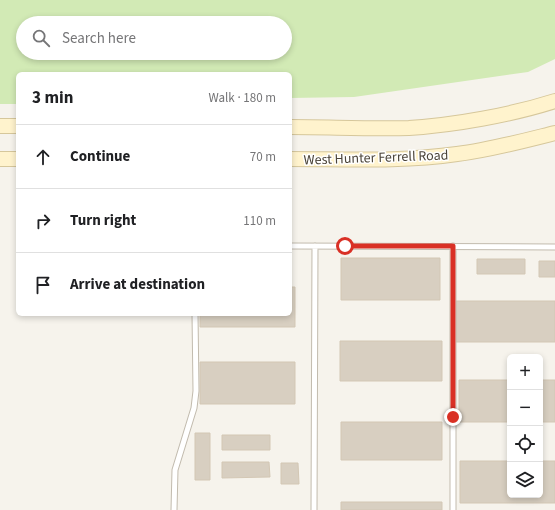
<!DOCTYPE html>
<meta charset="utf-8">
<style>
:root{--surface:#fff;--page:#f2f2f2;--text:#202124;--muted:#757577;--line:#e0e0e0}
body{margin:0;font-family:"Source Sans 3",sans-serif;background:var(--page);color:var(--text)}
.controls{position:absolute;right:12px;bottom:12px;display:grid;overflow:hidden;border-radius:6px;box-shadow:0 2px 6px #0003}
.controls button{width:36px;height:36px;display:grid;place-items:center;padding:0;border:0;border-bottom:1px solid var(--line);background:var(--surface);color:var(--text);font:20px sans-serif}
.stop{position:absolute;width:12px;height:12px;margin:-9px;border:3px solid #d93025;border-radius:50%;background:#fff}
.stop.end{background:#d93025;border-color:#fff;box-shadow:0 1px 4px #0008}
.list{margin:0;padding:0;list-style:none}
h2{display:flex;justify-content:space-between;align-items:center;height:52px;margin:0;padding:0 16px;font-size:17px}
h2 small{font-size:13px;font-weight:400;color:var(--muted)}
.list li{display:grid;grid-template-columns:26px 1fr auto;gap:12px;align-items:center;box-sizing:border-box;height:64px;padding:0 16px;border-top:1px solid var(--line)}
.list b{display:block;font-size:15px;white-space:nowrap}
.list em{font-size:13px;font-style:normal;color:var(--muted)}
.icon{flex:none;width:22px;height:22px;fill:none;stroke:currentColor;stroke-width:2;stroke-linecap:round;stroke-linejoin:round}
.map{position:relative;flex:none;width:555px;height:510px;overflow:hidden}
.search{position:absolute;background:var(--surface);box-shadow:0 2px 6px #0003;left:16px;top:16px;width:276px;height:44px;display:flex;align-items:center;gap:10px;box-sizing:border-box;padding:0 14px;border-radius:22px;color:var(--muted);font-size:15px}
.panel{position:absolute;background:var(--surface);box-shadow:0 2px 6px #0003;left:16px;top:72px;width:276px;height:244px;border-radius:6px}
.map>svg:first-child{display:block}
.green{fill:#d2eab5;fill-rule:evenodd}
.building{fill:#d8cfc1;stroke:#d3c7b4}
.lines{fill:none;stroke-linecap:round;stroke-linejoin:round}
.lane-casing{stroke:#c2bbae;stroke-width:7}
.secondary-casing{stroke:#d6c79b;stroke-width:16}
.lane{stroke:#fff;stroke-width:5}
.secondary{stroke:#fff3cd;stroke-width:14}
.route{stroke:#d93025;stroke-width:5}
.labels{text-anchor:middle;stroke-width:3;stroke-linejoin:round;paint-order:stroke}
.street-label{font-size:14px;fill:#4b4439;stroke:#fff}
</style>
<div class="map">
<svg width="555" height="510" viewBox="0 0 555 510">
<rect width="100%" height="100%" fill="#f6f3ec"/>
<!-- green -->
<path class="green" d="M0 0H555V59L528 72 354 97 290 98V74H18V104H0ZM23 23H285V53H23Z"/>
<!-- building -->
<path class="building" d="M341 258H440V300H341Z
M477 259H525V274H477Z
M539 261H555V277H539Z
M290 287H295V327H200V314H290Z
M456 301H555V342H456Z
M340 341H442V381H340Z
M200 362H295V404H200Z
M459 380H510V422H459Z
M540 380H555V422H540Z
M341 422H442V460H341Z
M195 433H210V480H195Z
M222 435H270V450H222Z
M460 461H510V495H540V461H555V503H460Z
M222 462H269L270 477 222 478Z
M281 463H298L299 484H281Z
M341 502H442V510H341Z"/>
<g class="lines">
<!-- lane casing -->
<g class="lane-casing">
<path id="lane" d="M290 246 555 247
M174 510 175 470 194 408 196 391 195 314
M314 510 315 246
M453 510V246"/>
</g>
<!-- secondary casing -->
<g class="secondary-casing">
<path id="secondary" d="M0 126H18
M290 127C329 127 369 129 409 128 455 125 511 115 555 101
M0 159H18
M290 159C345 159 402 162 457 154 490 150 523 141 555 133"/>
</g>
<!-- lane -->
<use href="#lane" class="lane"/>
<!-- secondary -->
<use href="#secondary" class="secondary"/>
</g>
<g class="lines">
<!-- route -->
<path class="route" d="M345 246H453V417"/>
</g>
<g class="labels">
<!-- street labels -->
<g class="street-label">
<text transform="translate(376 157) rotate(-2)" y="5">West Hunter Ferrell Road</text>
</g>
</g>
</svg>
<div class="controls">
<button>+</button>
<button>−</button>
<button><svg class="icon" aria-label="locate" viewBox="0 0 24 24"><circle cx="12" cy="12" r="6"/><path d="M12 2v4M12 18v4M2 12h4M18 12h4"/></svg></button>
<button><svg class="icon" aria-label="layers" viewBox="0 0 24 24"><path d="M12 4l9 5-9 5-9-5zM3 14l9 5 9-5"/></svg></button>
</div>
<div class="stop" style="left:345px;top:246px"></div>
<div class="stop end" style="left:453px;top:417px"></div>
<div class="search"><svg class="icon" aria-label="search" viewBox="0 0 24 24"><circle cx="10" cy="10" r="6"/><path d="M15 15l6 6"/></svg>Search here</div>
<section class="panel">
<h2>3 min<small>Walk · 180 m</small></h2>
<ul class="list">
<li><svg class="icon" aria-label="ahead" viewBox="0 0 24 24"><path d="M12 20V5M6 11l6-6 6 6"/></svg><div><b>Continue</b></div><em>70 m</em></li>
<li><svg class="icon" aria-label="right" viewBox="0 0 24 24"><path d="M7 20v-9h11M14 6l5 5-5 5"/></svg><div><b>Turn right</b></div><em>110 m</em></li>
<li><svg class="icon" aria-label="arrive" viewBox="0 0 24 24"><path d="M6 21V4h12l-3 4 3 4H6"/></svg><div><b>Arrive at destination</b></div></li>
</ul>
</section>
</div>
